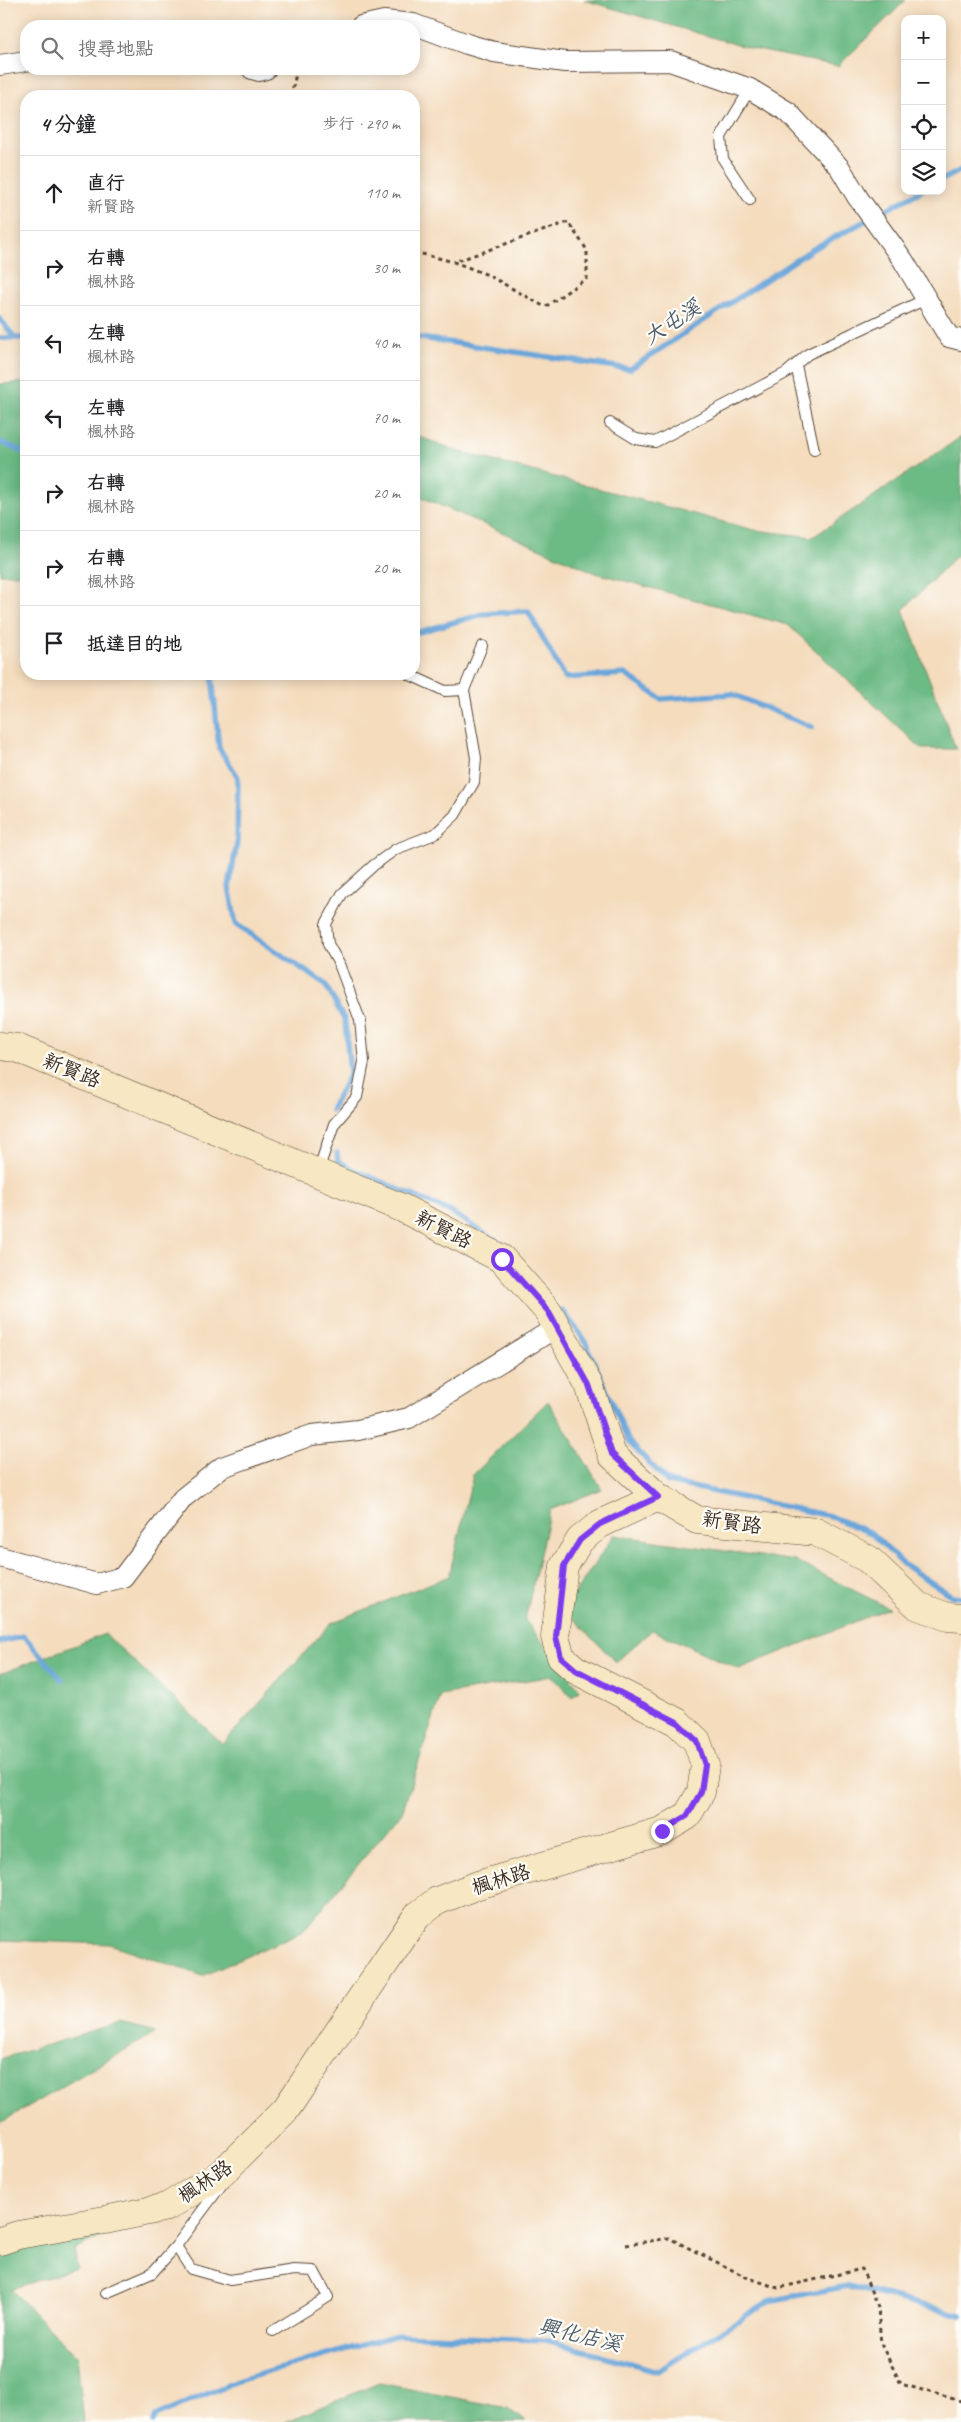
<!DOCTYPE html>
<html lang="zh-TW">
<meta charset="utf-8">
<style>
:root{--surface:#fff;--page:#f2f2f2;--text:#202124;--muted:#757577;--line:#e0e0e0}
body{margin:0;font-family:Caveat,"LXGW WenKai TC",sans-serif;background:var(--page);color:var(--text)}
.controls{position:absolute;right:15px;top:15px;display:grid;overflow:hidden;border-radius:10px;box-shadow:0 2px 12px #0003}
.controls button{width:45px;height:45px;display:grid;place-items:center;padding:0;border:0;border-bottom:1px solid var(--line);background:var(--surface);color:var(--text);font:25px sans-serif}
.stop{position:absolute;width:15px;height:15px;margin:-11px;border:4px solid #7c3aed;border-radius:50%;background:#fff}
.stop.end{background:#7c3aed;border-color:#fff;box-shadow:0 1px 5px #0008}
.list{margin:0;padding:0;list-style:none}
h2{display:flex;justify-content:space-between;align-items:center;height:65px;margin:0;padding:0 20px;font-size:21px}
h2 small{font-size:16px;font-weight:400;color:var(--muted)}
.list li{display:grid;grid-template-columns:32px 1fr auto;gap:15px;align-items:center;box-sizing:border-box;height:75px;padding:0 20px;border-top:1px solid var(--line)}
.list b{display:block;font-size:19px;white-space:nowrap}
.list p{margin:0;font-size:16px;white-space:nowrap;color:var(--muted)}
.list em{font-size:16px;font-style:normal;color:var(--muted)}
.icon{flex:none;width:28px;height:28px;fill:none;stroke:currentColor;stroke-width:2;stroke-linecap:round;stroke-linejoin:round}
.map{position:relative;flex:none;width:961px;height:2422px;overflow:hidden}
.search{position:absolute;background:var(--surface);box-shadow:0 2px 12px #0003;left:20px;top:20px;width:400px;height:55px;display:flex;align-items:center;gap:12px;box-sizing:border-box;padding:0 18px;border-radius:20px;color:var(--muted);font-size:19px}
.panel{position:absolute;background:var(--surface);box-shadow:0 2px 12px #0003;left:20px;top:90px;width:400px;height:590px;border-radius:20px}
.map>svg:first-child{display:block}
.forest{fill:#6cba84;stroke:#547251}
.lines{fill:none;stroke-linecap:round;stroke-linejoin:round}
.stream{stroke:#6aa6da;stroke-width:5.5}
.lane-casing{stroke:#574536;stroke-width:12}
.street-casing{stroke:#574536;stroke-width:22}
.secondary-casing{stroke:#574536;stroke-width:29}
.path{stroke:#574536;stroke-width:3;stroke-dasharray:4 4;stroke-linecap:butt}
.lane{stroke:#fff;stroke-width:10}
.street{stroke:#fff;stroke-width:20}
.secondary{stroke:#f7e8c3;stroke-width:28}
.route{stroke:#7c3aed;stroke-width:6}
.labels{text-anchor:middle;stroke-width:4.5;stroke-linejoin:round;paint-order:stroke}
.street-label{font-size:20px;fill:#3b2a1e;stroke:#fdfcf7}
.water-label{font-size:21px;font-style:italic;fill:#4e5c69;stroke:#fdfcf7}
</style>
<div class="map">
<svg width="961" height="2422" viewBox="0 0 961 2422">
<rect width="100%" height="100%" fill="#fdfcf7"/>
<filter id="ink" filterUnits="userSpaceOnUse"><feTurbulence type="fractalNoise" baseFrequency=".02" numOctaves="2"/><feDisplacementMap in="SourceGraphic" scale="10" xChannelSelector="R" yChannelSelector="G"/><feConvolveMatrix kernelMatrix="1 2 1 2 8 2 1 2 1" color-interpolation-filters="sRGB"/></filter>
<filter id="wash" filterUnits="userSpaceOnUse"><feTurbulence type="fractalNoise" baseFrequency=".0096" numOctaves="4" result="noise"/><feDisplacementMap in="SourceGraphic" scale="20" xChannelSelector="R" yChannelSelector="G"/><feGaussianBlur stdDeviation="1.12" result="paint"/><feColorMatrix in="noise" values="0 0 0 0 0 0 0 0 0 0 0 0 0 0 0 0 0 1.4 0 .05"/><feComposite in="paint" operator="in"/></filter>
<g filter="url(#wash)">
<rect width="100%" height="100%" fill="#f4dcbd"/>
<!-- forest -->
<path class="forest" d="M584 0H906L838 66 752 49Z
M26 382V574H0V384Z
M414 435 461 452 754 530 813 537 961 437V551L903 610 956 749H922L788 625 596 573 414 494Z
M548 1401 602 1489 550 1510 525 1620 580 1690 572 1697 552 1676 441 1695 402 1812 303 1931 203 1976 110 1944 0 1940V1674L105 1634 223 1744 331 1623 449 1576 473 1475Z
M614 1535 795 1561 889 1608 739 1669 652 1630 616 1662 564 1609Z
M121 2023 156 2032 0 2123V2059Z
M115 2225 101 2237 74 2249 77 2268 11 2289 77 2357 84 2422H0V2255Z
M379 2383 508 2408 525 2422H285Z"/>
<g class="lines">
<!-- stream -->
<path class="stream" d="M942 180 961 170
M0 319 15 338
M414 337 630 369 811 250 921 191
M0 338H26
M0 442 26 453
M414 631 419 632 483 614 528 611 565 678 625 674 661 699 732 694 812 727
M212 674 219 748 238 777 237 843 229 887 236 924 325 984 345 1021 350 1073 331 1110
M337 1153 338 1161 352 1169 451 1212 501 1244
M562 1310 584 1339 629 1442 668 1482 830 1516 871 1533 903 1564 952 1596 961 1597
M0 1642 24 1636 62 1680
M153 2422 155 2416 237 2381 397 2335 546 2340 658 2371 769 2301 848 2286 961 2315"/>
</g>
</g>
<g filter="url(#ink)">
<g class="lines">
<!-- lane casing -->
<g class="lane-casing">
<path id="lane" d="M750 200 723 159 721 137 750 89
M796 365 814 450
M610 423 636 439 655 442 786 373 808 354 926 299
M408 674 445 691 464 690
M318 1171 334 1124 357 1097 364 1062 360 1020 339 964 328 944 326 924 342 894 374 865 396 849 435 834 455 815 474 782 476 758 464 690 482 646
M176 2246 191 2269 230 2280 294 2270 314 2271 328 2297 273 2331
M106 2293 152 2273 176 2246 223 2183"/>
</g>
<!-- street casing -->
<g class="street-casing">
<path id="street" d="M361 26 384 21 413 24 467 44 494 52 565 62 670 61 750 89 788 112 840 168 858 198 903 260 949 337 961 340
M0 65 26 61
M252 69 259 71 266 69
M0 1557 97 1584 123 1577 183 1498 222 1467 312 1435 358 1430 409 1418 557 1327"/>
</g>
<!-- secondary casing -->
<g class="secondary-casing">
<path id="secondary" d="M0 1046 17 1048 402 1208 502 1259 548 1311 589 1385 612 1455 658 1497 697 1520 816 1532 868 1559 918 1606 948 1617 961 1618
M0 2241 18 2235 105 2220 167 2207 222 2173 286 2109 417 1916 437 1901 478 1885 662 1831 687 1816 701 1792 705 1765 697 1741 677 1722 576 1670 561 1657 555 1637 564 1566 580 1540 600 1524 658 1497"/>
</g>
<!-- path -->
<path class="path" d="M291 96 297 69
M414 252 454 262 488 275 545 307 587 278V250L568 222 454 262
M626 2245 669 2238 746 2277 778 2288 862 2269 878 2308 881 2344 901 2384 961 2401"/>
<!-- lane -->
<use href="#lane" class="lane"/>
<!-- street -->
<use href="#street" class="street"/>
<!-- secondary -->
<use href="#secondary" class="secondary"/>
</g>
</g>
<g class="lines" filter="url(#ink)">
<!-- route -->
<path class="route" d="M502 1259 548 1311 589 1385 612 1454 658 1497 600 1524 580 1540 564 1566 556 1637 561 1657 576 1670 677 1722 697 1741 705 1765 701 1792 687 1816 662 1831"/>
</g>
<g class="labels">
<!-- street labels -->
<g class="street-label">
<text transform="translate(72 1070) rotate(22)" y="7">新賢路</text>
<text transform="translate(444 1229) rotate(27)" y="7">新賢路</text>
<text transform="translate(732 1522) rotate(8)" y="7">新賢路</text>
<text transform="translate(501 1879) rotate(-17)" y="7">楓林路</text>
<text transform="translate(205 2181) rotate(-34)" y="7">楓林路</text>
</g>
<!-- water labels -->
<g class="water-label">
<text transform="translate(672 322) rotate(-33)" y="7">大屯溪</text>
<text transform="translate(580 2335) rotate(13)" y="7">興化店溪</text>
</g>
</g>
</svg>
<div class="controls">
<button>+</button>
<button>−</button>
<button><svg class="icon" aria-label="locate" viewBox="0 0 24 24"><circle cx="12" cy="12" r="6"/><path d="M12 2v4M12 18v4M2 12h4M18 12h4"/></svg></button>
<button><svg class="icon" aria-label="layers" viewBox="0 0 24 24"><path d="M12 4l9 5-9 5-9-5zM3 14l9 5 9-5"/></svg></button>
</div>
<div class="stop" style="left:502px;top:1259px"></div>
<div class="stop end" style="left:662px;top:1831px"></div>
<div class="search"><svg class="icon" aria-label="search" viewBox="0 0 24 24"><circle cx="10" cy="10" r="6"/><path d="M15 15l6 6"/></svg>搜尋地點</div>
<section class="panel">
<h2>4 分鐘<small>步行 · 290 m</small></h2>
<ul class="list">
<li><svg class="icon" aria-label="ahead" viewBox="0 0 24 24"><path d="M12 20V5M6 11l6-6 6 6"/></svg><div><b>直行</b><p>新賢路</p></div><em>110 m</em></li>
<li><svg class="icon" aria-label="right" viewBox="0 0 24 24"><path d="M7 20v-9h11M14 6l5 5-5 5"/></svg><div><b>右轉</b><p>楓林路</p></div><em>30 m</em></li>
<li><svg class="icon" aria-label="left" viewBox="0 0 24 24"><path d="M17 20v-9H6M10 6l-5 5 5 5"/></svg><div><b>左轉</b><p>楓林路</p></div><em>40 m</em></li>
<li><svg class="icon" aria-label="left" viewBox="0 0 24 24"><path d="M17 20v-9H6M10 6l-5 5 5 5"/></svg><div><b>左轉</b><p>楓林路</p></div><em>70 m</em></li>
<li><svg class="icon" aria-label="right" viewBox="0 0 24 24"><path d="M7 20v-9h11M14 6l5 5-5 5"/></svg><div><b>右轉</b><p>楓林路</p></div><em>20 m</em></li>
<li><svg class="icon" aria-label="right" viewBox="0 0 24 24"><path d="M7 20v-9h11M14 6l5 5-5 5"/></svg><div><b>右轉</b><p>楓林路</p></div><em>20 m</em></li>
<li><svg class="icon" aria-label="arrive" viewBox="0 0 24 24"><path d="M6 21V4h12l-3 4 3 4H6"/></svg><div><b>抵達目的地</b></div></li>
</ul>
</section>
</div>
